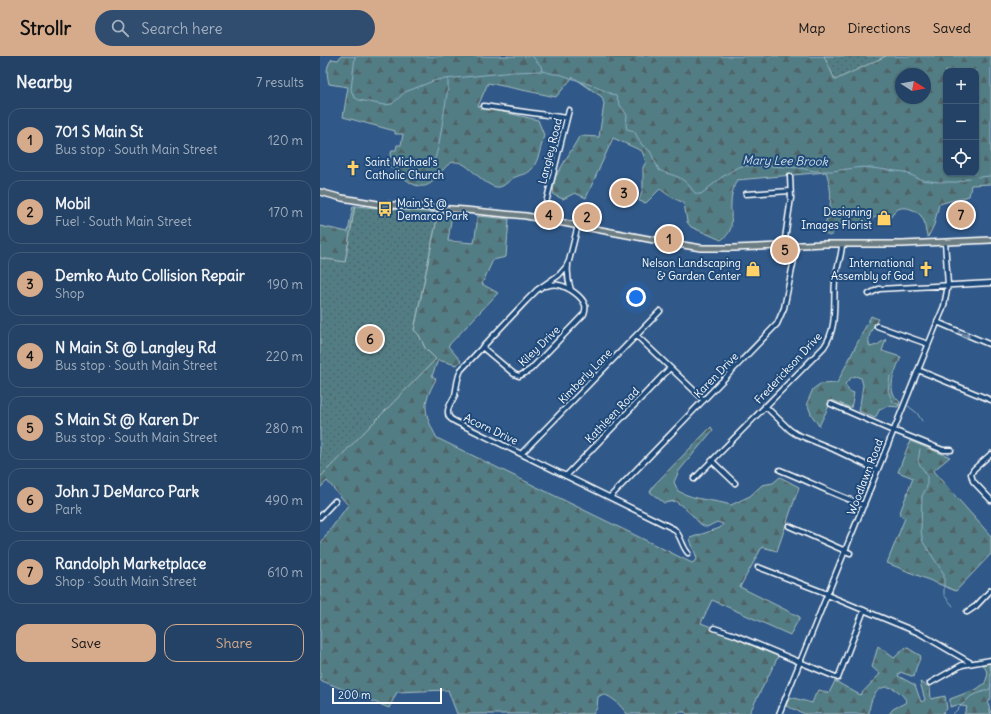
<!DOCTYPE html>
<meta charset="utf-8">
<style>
:root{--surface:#244266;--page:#304d6f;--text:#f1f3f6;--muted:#a3b0bf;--line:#415b7a;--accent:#d6ab8b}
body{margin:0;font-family:Delius,sans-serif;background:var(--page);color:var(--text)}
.controls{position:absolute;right:12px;top:12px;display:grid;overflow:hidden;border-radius:8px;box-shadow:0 1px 3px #0004}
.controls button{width:36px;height:36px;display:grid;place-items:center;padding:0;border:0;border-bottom:1px solid var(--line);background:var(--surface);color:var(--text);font:20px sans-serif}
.compass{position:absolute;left:575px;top:12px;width:36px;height:36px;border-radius:50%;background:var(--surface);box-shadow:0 1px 3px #0004;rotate:101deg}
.scale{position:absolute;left:12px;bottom:10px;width:110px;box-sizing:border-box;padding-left:4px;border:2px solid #fff;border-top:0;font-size:11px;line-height:14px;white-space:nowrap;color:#fff;-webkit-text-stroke:3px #1f4a7a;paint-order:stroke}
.you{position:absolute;left:316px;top:241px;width:14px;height:14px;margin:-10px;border:3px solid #fff;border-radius:50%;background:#1a73e8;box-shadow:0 0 0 6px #1a73e833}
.badge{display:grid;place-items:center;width:26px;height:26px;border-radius:50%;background:var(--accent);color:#111;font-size:13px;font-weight:700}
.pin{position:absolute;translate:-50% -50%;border:2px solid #fff;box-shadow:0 1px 4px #0006}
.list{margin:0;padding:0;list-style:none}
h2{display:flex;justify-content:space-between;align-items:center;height:52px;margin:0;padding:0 16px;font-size:17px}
h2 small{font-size:13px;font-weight:400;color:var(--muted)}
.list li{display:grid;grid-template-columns:26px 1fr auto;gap:12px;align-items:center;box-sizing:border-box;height:64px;margin:0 8px 8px;padding:0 8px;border:1px solid var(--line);border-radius:12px}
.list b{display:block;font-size:15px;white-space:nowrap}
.list p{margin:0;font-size:13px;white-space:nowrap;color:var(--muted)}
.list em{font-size:13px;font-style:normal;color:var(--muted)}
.actions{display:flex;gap:8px;padding:12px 16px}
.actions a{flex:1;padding:9px 0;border:1px solid var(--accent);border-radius:12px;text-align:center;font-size:14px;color:var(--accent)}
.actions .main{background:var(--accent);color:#111}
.icon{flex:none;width:22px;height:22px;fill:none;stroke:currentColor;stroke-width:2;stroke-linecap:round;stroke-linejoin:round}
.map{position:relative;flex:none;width:671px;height:658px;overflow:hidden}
header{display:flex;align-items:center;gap:24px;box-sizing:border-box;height:56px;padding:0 20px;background:var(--accent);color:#111}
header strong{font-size:19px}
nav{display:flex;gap:22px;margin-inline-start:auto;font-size:14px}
.search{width:280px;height:36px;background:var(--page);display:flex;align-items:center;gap:10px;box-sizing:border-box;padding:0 14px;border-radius:22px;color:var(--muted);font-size:15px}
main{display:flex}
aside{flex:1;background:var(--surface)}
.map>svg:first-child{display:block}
.forest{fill:url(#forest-firs);stroke:#a8bec2;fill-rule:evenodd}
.park{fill:url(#park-dots);stroke:#a8bec2}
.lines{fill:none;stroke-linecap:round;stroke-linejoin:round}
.stream{stroke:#90b2c7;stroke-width:1}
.minor-casing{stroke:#fff;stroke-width:7}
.major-casing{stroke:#fff;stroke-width:8}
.minor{stroke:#1f4a7a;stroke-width:4}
.major{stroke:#6c7e84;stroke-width:5}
.oneway{stroke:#7992af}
.labels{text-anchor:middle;stroke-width:4;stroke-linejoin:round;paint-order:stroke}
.street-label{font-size:11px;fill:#fff;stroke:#1f4a7a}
.poi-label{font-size:11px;fill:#fff;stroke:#1f4a7a;text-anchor:end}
.water-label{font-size:12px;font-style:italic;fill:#d1dfe8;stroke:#1f4a7a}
</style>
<header>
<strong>Strollr</strong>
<div class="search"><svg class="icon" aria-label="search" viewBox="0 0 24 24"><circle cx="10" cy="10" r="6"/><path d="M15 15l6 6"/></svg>Search here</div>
<nav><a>Map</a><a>Directions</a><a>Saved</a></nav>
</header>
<main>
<aside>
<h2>Nearby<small>7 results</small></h2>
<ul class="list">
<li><span class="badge">1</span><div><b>701 S Main St</b><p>Bus stop · South Main Street</p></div><em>120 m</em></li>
<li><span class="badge">2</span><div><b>Mobil</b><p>Fuel · South Main Street</p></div><em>170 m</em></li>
<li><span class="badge">3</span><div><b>Demko Auto Collision Repair</b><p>Shop</p></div><em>190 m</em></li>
<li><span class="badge">4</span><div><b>N Main St @ Langley Rd</b><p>Bus stop · South Main Street</p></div><em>220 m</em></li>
<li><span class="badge">5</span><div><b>S Main St @ Karen Dr</b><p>Bus stop · South Main Street</p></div><em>280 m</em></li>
<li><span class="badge">6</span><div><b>John J DeMarco Park</b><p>Park</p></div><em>490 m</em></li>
<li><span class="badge">7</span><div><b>Randolph Marketplace</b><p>Shop · South Main Street</p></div><em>610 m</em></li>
</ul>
<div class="actions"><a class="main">Save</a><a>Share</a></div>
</aside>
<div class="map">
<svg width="671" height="658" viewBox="0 0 671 658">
<defs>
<pattern id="forest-firs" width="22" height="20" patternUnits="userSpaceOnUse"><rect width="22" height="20" fill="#527d84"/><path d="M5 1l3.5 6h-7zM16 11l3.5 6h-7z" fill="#4f6468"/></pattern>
<pattern id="park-dots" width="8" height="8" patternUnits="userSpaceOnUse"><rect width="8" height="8" fill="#527d84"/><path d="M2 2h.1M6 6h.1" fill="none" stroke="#4f6468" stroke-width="1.8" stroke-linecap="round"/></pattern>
</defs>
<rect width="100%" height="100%" fill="#305888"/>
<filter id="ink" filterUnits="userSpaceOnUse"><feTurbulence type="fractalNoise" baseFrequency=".025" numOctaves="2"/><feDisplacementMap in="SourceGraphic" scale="8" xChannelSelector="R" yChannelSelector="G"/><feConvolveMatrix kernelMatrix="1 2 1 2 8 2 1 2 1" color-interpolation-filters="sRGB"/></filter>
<g filter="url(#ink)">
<!-- forest -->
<path class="forest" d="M21 0H671V128L651 129 649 140 619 148 614 169 608 181C604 174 606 169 603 163 599 155 586 149 578 153 574 156 571 161 567 165 556 153 550 167 541 173 534 168 526 161 518 170 515 173 514 177 510 180L504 177 503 172C512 153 513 136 506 116L417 124C413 131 411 140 411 149 410 163 416 175 401 184L371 171 367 166 364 147 351 141 340 133 326 147 319 145 323 132V111L326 106 322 95 293 82 266 142 255 137 243 143 234 139 233 129 236 120 259 81 262 80 279 81 284 48 282 41 253 21 236 41 168 27 158 50 218 64 224 79C221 90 219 104 212 113 208 118 203 118 198 120 185 124 184 138 167 127 158 122 147 107 137 106 121 104 117 137 95 129 87 126 75 114 68 109L72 94H76L77 89H81L83 78H75V75L23 61 28 31 9 28C7 19 5 11 12 3L18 4ZM626 15H656V117H626ZM581 18H605V42H581Z
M33 150H35L25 207 0 202V170L28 176Z
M118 157 132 158 128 185 154 187 158 160 189 163 186 201 173 204 162 228 178 237 128 290 141 305 136 309 118 304 112 320 116 323C113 329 109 336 107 343 103 356 111 371 117 382L372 507 377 503C375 495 371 489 370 482L400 472 403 468 397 466 387 471C379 469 378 465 373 460 367 454 361 449 355 445L344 447 330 436 334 429 391 371 393 374 359 415 354 426 358 435C377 445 391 443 411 449L430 440 442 429 453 427 460 421 479 431 457 495 442 491 420 531 480 561 470 579 392 544 381 567 460 597 429 658H367L365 656H359L355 658H307C300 649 294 642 283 638L278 641 277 652 273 658H261V657L256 658H137L128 634 77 636 69 652 0 624V488L28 449 7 425 0 432V421L21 398 105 292 99 279 94 275Z
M551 260 558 263C553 272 546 280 550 291L557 289 566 283 562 295 581 301C577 311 568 328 574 339 575 341 578 344 580 346L578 351 568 350 560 353 555 362 539 355 543 329 541 322 535 320 531 322 525 328 529 335 534 337 531 352 512 344 499 370 491 358 487 347 493 333 500 328 517 327Z
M590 385 630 401 613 415 671 480V498L636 535 567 507 585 462 579 459 593 422 578 416Z
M558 590 574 602 586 591 601 600 596 612 594 621 580 616 578 620 595 629 601 646 605 644 600 626 610 631 611 643 625 640 627 653 622 658H569L573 653 585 647 586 644C569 620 550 632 549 658H485L466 650 470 641 492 647 496 637 499 634 509 637 515 625 540 639 560 618 552 611Z
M671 607V643L668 647 671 658H644L647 651 637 649 630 651V643L657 633 665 627 668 618 663 608Z"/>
<!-- park -->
<path class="park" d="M504 0H566L515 24Z
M35 150 118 157 94 274 99 279 105 292 116 303 0 421V202L25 206Z"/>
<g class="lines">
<!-- stream -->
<path class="stream" d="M35 0 31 34 34 41 39 44 64 49 72 48 85 36 116 24 193 16 222 15 234 18H239L274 30 296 40 300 49 307 59 306 70 307 73 314 75 322 89 330 95 339 114C346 118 357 119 363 124 369 128 372 134 376 138H381L402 121 418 111 425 110H450L480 112 494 115H512L543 111 584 116 602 124 618 126H638L650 122
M212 0 221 10 222 15
M106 108 115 103 119 88 128 32V23
M658 121 671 120
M570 320 568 335 573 346 580 349
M588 350 597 357 602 365
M600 393 598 406 607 419V431L602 440 601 475 603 486 624 518V539L633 550
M669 608 671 614
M633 658 651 640 670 633 671 628"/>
<!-- minor casing -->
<g class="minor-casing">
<path id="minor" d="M164 50 247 62
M426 138 470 135
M222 163 249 54
M258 169 249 205 246 211 239 219 217 234 206 245 141 314C137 322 137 330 135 339 133 345 127 350 128 357 128 362 132 364 136 366L354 473C362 481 361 489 368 497
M464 189 471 142 470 120
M248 209C247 218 248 225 251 234
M549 238 559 233 671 227
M617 266 671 289
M557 270 608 288
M317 280 384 344
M162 291 194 318 199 320 205 317 211 313 264 258C265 255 266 252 265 249 262 240 248 231 239 229 235 228 230 229 226 230
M598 314 671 344
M511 348 573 375
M445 350 470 374 476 378 513 393 557 414
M573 374 623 394H631
M202 397 340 255
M671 398 654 413 651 418 653 425 671 444
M392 405 415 427
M460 414C488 425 515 439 544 449
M246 420 350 312
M374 423 504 291C518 271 513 248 515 225 516 212 522 201 522 188
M290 441 457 268 464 252 477 189
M0 461 15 445
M469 470 530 497
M438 511 508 538
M507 539 599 577 651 607
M647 556 656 550 671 534
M394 572 415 579 518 622 544 554
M610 627 642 609 671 604
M459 658 624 250 628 229 625 186"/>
</g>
<!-- major casing -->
<g class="major-casing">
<path id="major" d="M0 136 22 142 58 148 145 154 206 160 334 184 381 192H414L504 188H582L671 184"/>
</g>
<!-- minor -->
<use href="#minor" class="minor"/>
<!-- major -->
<use href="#major" class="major"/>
</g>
<!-- one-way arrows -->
<defs><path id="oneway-shaft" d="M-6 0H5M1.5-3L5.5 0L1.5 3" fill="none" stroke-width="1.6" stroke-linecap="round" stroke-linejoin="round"/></defs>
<use class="oneway" href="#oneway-shaft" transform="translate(644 278) rotate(24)"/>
</g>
<!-- icons -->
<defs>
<g id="church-bare" transform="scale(1.2)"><path d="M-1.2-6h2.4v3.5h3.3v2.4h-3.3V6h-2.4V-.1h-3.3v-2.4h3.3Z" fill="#ffd166" stroke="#1f4a7a" stroke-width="2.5" paint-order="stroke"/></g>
<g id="bus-bare" transform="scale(1.2)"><path d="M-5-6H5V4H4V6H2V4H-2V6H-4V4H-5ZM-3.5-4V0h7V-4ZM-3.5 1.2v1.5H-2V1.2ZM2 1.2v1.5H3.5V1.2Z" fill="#ffd166" stroke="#1f4a7a" stroke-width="2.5" paint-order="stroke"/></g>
<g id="shop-bare" transform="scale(1.2)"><path d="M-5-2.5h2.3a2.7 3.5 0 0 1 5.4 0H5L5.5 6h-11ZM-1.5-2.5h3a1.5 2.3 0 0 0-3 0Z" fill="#ffd166" stroke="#1f4a7a" stroke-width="2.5" paint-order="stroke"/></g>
</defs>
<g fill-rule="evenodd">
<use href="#church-bare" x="33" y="112"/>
<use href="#bus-bare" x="65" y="153"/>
<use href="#shop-bare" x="564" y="162"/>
<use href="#shop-bare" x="433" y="213"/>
<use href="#church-bare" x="606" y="213"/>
</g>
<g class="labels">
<!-- street labels -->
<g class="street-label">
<text transform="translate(230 95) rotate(-76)" y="4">Langley Road</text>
<text transform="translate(219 290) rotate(-44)" y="4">Kiley Drive</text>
<text transform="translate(468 312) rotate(-47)" y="4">Frederickson Drive</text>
<text transform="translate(396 319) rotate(-46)" y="4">Karen Drive</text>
<text transform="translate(265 320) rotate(-46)" y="4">Kimberly Lane</text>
<text transform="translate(292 359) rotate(-46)" y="4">Kathleen Road</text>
<text transform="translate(171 373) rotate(25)" y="4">Acorn Drive</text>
<text transform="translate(545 421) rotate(-69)" y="4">Woodlawn Road</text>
</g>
<!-- poi labels -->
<g class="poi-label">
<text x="45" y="110" text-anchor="start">Saint Michael's<tspan x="45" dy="13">Catholic Church</tspan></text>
<text x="77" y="151" text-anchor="start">Main St @<tspan x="77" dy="13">Demarco Park</tspan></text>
<text x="552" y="160">Designing<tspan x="552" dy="13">Images Florist</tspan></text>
<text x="421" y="211">Nelson Landscaping<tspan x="421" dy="13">&amp; Garden Center</tspan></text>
<text x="594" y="211">International<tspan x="594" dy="13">Assembly of God</tspan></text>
</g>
<!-- water labels -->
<g class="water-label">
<text transform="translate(465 105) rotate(1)" y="4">Mary Lee Brook</text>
</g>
</g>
</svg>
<div class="controls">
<button>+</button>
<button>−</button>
<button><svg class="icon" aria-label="locate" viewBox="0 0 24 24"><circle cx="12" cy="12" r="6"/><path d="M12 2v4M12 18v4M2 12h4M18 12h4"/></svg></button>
</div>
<svg class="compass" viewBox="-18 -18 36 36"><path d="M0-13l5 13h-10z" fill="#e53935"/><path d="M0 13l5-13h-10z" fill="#a3b0bf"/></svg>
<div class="scale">200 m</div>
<div class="you"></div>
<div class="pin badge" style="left:349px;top:183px">1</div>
<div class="pin badge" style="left:267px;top:161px">2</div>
<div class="pin badge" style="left:304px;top:137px">3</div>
<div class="pin badge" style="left:229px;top:159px">4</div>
<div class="pin badge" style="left:465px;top:194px">5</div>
<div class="pin badge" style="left:50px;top:283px">6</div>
<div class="pin badge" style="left:641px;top:159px">7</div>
</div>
</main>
